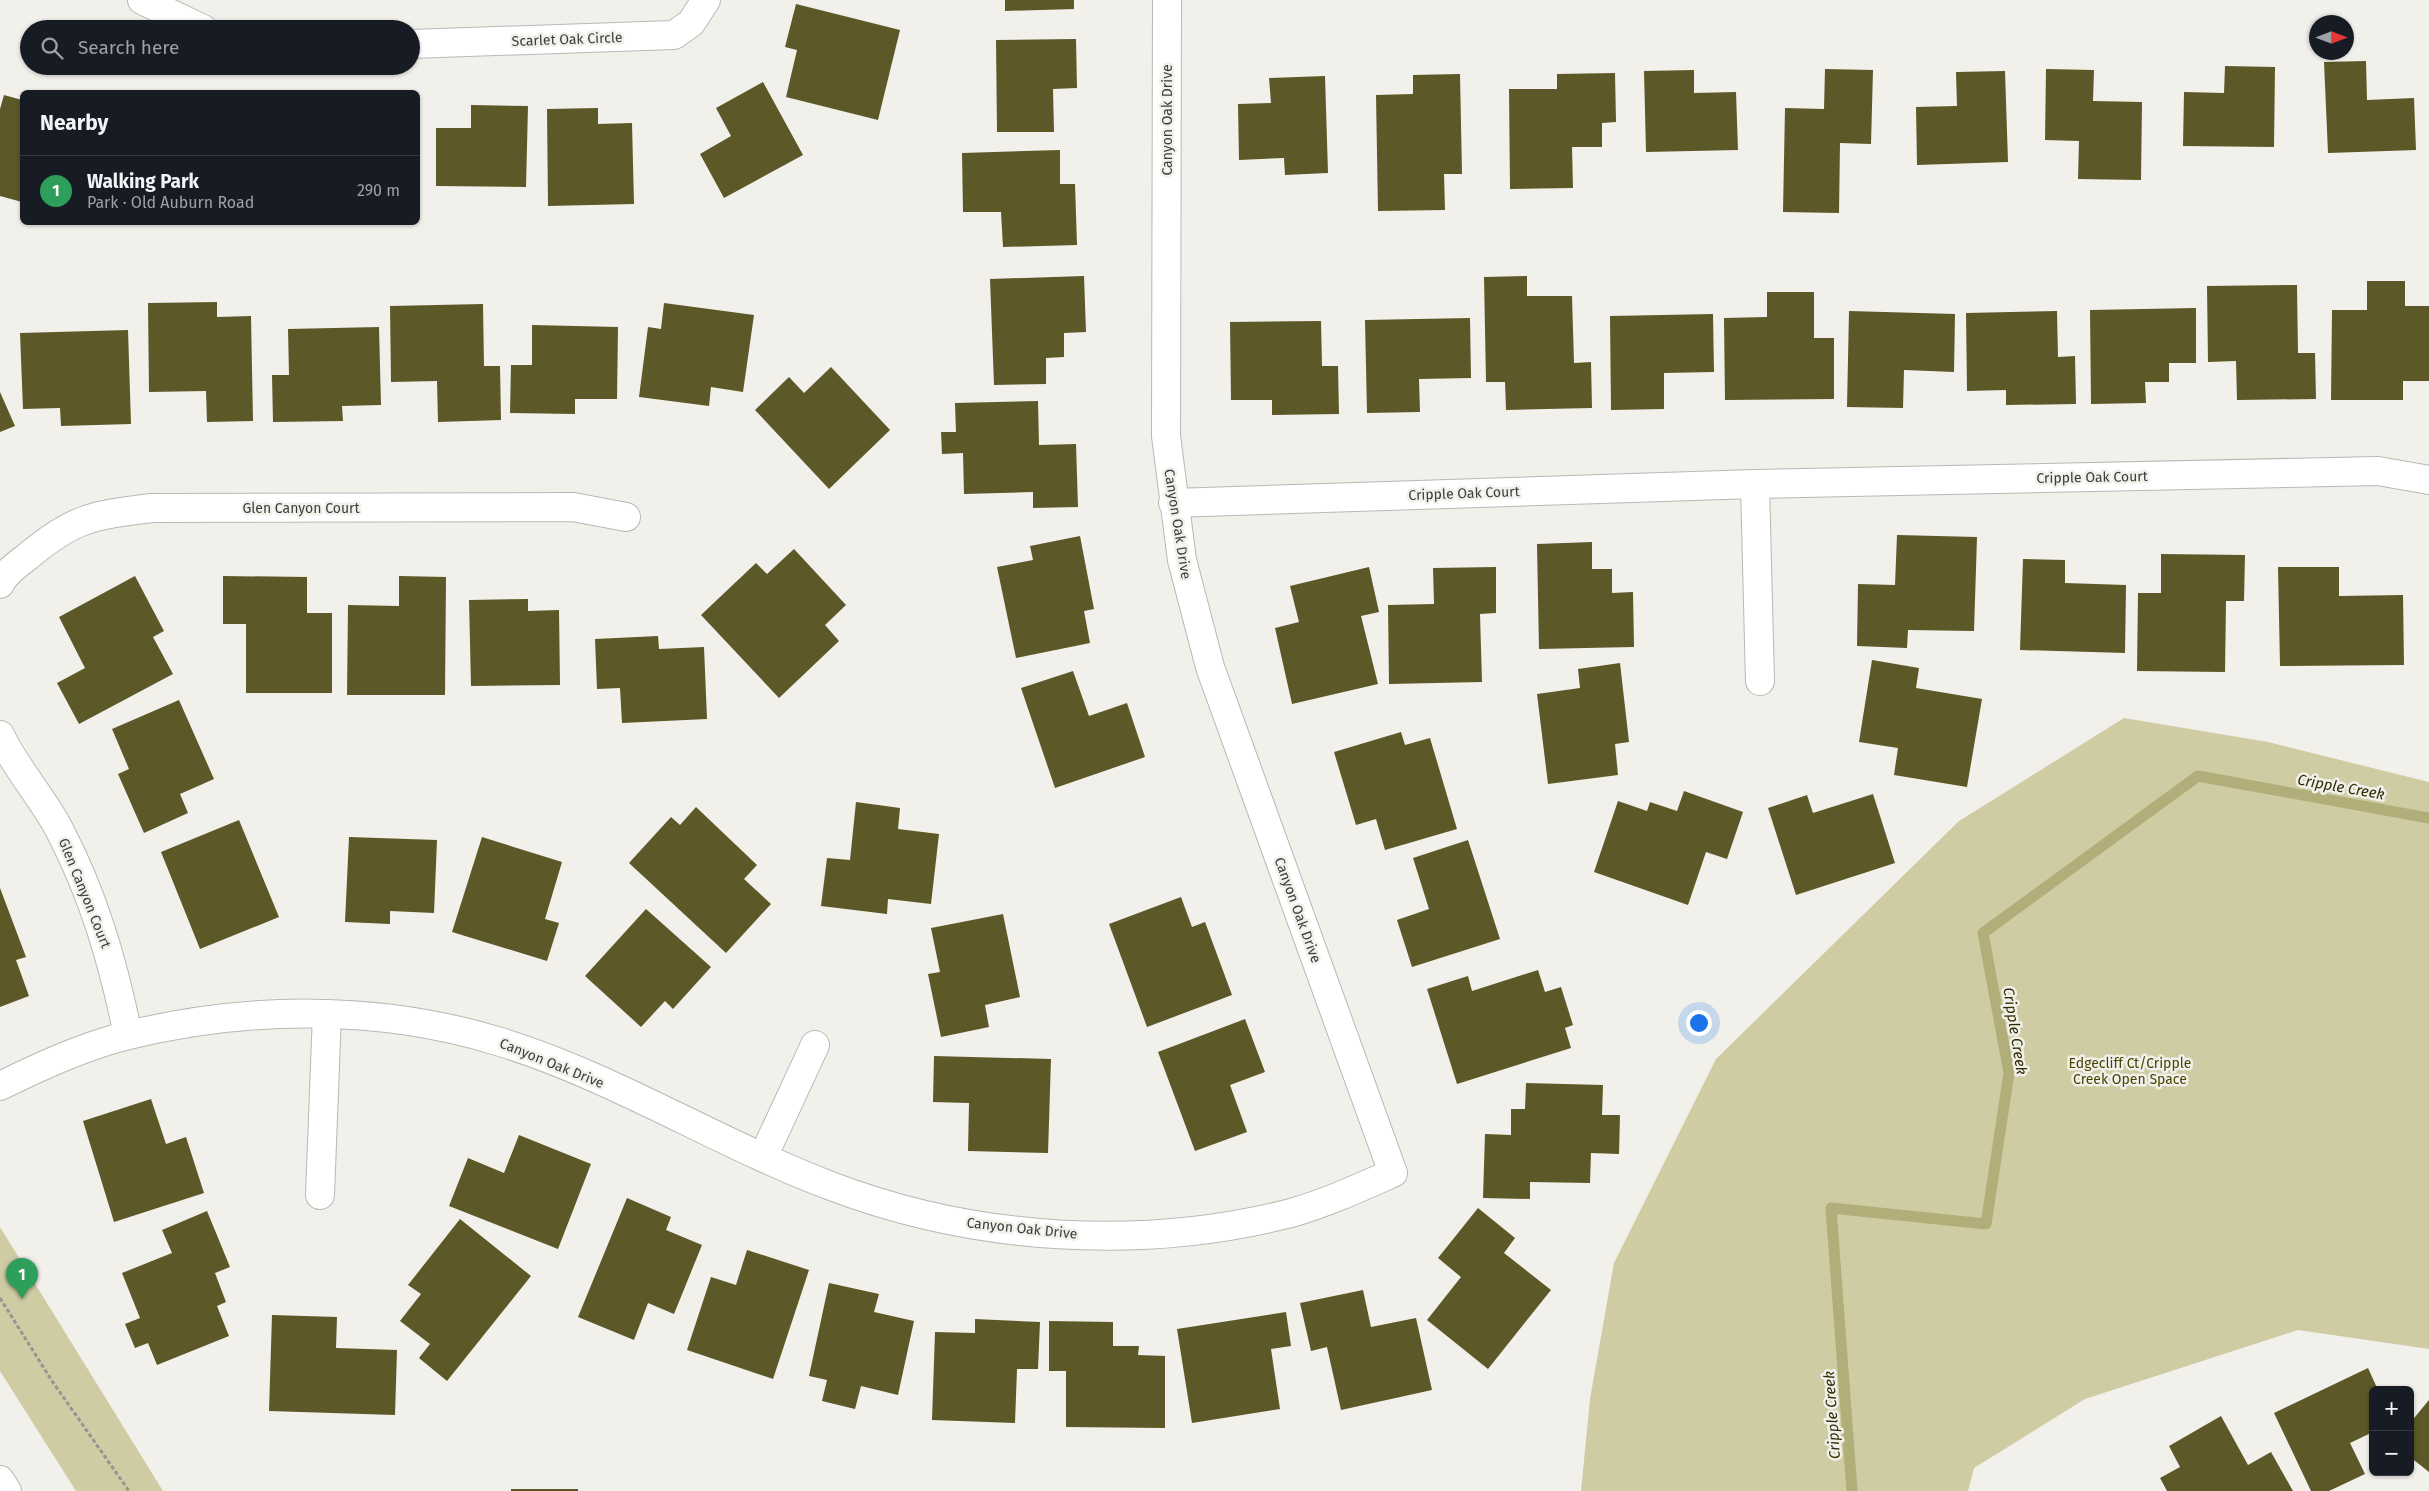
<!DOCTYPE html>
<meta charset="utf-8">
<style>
:root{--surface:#171b24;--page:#242831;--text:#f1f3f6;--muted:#9ea1a6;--line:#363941;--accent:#d93025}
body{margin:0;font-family:"Fira Sans",sans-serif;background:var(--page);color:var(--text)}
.controls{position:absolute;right:15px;bottom:15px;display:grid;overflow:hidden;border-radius:8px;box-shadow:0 1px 4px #0004}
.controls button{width:45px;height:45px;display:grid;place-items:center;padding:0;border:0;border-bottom:1px solid var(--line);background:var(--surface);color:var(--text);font:25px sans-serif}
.compass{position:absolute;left:2309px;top:15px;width:45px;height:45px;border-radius:50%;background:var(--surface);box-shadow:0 1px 4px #0004;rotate:90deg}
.you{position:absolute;left:1698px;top:1022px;width:18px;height:18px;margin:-12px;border:4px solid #fff;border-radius:50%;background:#1a73e8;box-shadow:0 0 0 8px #1a73e833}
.badge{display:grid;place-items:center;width:32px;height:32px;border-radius:50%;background:var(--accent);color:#fff;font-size:16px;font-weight:700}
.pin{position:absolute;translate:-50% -41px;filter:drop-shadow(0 1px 2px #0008)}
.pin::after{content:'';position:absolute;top:26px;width:18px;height:15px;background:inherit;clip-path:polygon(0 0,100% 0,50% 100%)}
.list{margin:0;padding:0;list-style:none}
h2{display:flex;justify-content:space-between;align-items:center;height:65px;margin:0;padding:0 20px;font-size:21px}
h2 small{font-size:16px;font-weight:400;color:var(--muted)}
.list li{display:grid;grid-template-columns:32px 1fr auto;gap:15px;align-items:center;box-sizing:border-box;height:70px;padding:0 20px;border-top:1px solid var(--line)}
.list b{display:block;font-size:19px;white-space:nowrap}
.list p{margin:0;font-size:16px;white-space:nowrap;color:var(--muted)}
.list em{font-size:16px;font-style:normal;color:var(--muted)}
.icon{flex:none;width:28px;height:28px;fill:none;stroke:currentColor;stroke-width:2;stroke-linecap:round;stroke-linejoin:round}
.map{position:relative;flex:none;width:2429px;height:1491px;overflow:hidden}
.search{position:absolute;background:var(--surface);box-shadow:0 1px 4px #0004;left:20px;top:20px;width:400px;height:55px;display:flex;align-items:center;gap:12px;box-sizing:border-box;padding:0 18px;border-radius:28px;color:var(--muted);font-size:19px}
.panel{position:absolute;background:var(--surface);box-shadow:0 1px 4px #0004;left:20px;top:90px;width:400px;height:135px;border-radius:8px}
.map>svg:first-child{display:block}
.green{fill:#cfcca4}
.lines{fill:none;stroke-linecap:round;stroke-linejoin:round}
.stream{stroke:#b2ae7a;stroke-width:11}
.building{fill:#5d5827}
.street-casing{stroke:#b9b8b4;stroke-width:30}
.secondary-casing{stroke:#b9b8b4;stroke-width:30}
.path{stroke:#949490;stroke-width:3;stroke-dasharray:4 2.5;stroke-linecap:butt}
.street{stroke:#fff;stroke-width:28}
.secondary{stroke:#fff;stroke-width:28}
.labels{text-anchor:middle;stroke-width:5;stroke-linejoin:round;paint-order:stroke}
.street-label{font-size:14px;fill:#3c3c3a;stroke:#f1f0eb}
.park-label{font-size:14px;fill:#4a4401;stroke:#f1f0eb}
.water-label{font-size:15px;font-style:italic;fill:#302c01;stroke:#f1f0eb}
</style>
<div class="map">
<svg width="2429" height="1491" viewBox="0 0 2429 1491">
<rect width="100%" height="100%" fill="#f1f0eb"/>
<!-- green -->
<path class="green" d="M2124 718 2268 742 2429 782V1349L2298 1330 2085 1399 1974 1468 1968 1491H1581L1590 1399 1614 1263 1716 1059 1959 821Z
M0 1227 163 1491H76L0 1371Z"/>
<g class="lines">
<!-- stream -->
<path class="stream" d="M1852 1491 1831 1208 1986 1224 2009 1073 1983 933 2198 776 2429 818"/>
</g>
<!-- building -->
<path class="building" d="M1005 0H1074V9L1005 11Z
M796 4 900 30 878 120 786 97 797 50 785 47Z
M1076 39 1077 88 1053 89 1054 132H997L996 40Z
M2366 61 2367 100 2414 98 2416 150 2328 153 2324 62Z
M2225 66 2275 67 2274 147 2183 146 2184 92 2224 93Z
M1825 69 1873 70 1871 144 1840 143 1839 213 1783 212 1785 108 1824 109Z
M2046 69 2094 70 2093 101 2142 102 2141 180 2078 179 2079 141 2045 140Z
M1694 70V93L1736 92 1738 150 1646 152 1644 71Z
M2005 71 2008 162 1917 165 1916 107 1957 106 1956 72Z
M1615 73 1616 122 1602 123V147H1572L1573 188 1510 189 1509 89H1557V74Z
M1460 74 1462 174H1444L1445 210 1378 211 1376 95 1413 94V75Z
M1325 76 1328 173 1285 175 1284 158 1239 160 1238 104 1271 103 1269 78Z
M763 82 803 155 724 198 700 154 731 136 716 108Z
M125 90 159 91V92H125Z
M4 95 22 100V202L0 196V109Z
M471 105 528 106 526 187 436 186V128H471Z
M598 108V124L632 123 634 204 548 206 547 109Z
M1060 150V184H1075L1077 245 1003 247 1001 212H963L962 153Z
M1084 276 1086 332 1064 333V357L1046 358V384L994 385 990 279Z
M1527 276V296H1572L1574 363 1591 362 1592 408 1506 410 1505 382H1486L1484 277Z
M2367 281H2405V306H2429V381H2403V400H2331L2332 310H2367Z
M2297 285 2298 353H2315L2316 399 2237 400 2236 361 2208 362 2207 286Z
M1767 292H1814V338H1834V399L1725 400 1724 318 1767 317Z
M217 302V317L251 316 253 421 207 422 206 391 149 392 148 303Z
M664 303 754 315 743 392 711 387 709 406 639 397 648 327 661 329Z
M483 304 484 366H500L501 420 438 422 437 381 391 382 390 306Z
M2196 308V363H2169V382H2145L2146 403 2091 404 2090 310Z
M1849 311 1955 314 1954 372 1904 370 1903 408 1847 407Z
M2057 311 2058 357 2075 356 2076 404 2006 405V390L1967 391 1966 313Z
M1713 314 1714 372 1664 373V409L1611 410 1610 316Z
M1470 318 1471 378 1419 379 1420 412 1367 413 1365 320Z
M1321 321 1322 366H1338L1339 414 1272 415V400H1231L1230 322Z
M532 325 618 327 617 399H575V414L510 413 511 365H532Z
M379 327 381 405 342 406 343 421 273 422 272 375H289L288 329Z
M128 330 131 424 61 426 60 408 23 409 20 333Z
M831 367 890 430 829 489 755 410 789 377 804 393Z
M0 392 15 426 0 432Z
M1038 401 1039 445 1076 444 1078 507 1033 508V492L964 494 963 453 942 454 941 432H956L955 403Z
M1897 535 1977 537 1974 631 1908 630 1907 648 1857 646 1858 584 1895 585Z
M1080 536 1094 609 1084 611 1090 643 1016 658 997 567 1033 560 1030 546Z
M1592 542V569H1612V593L1633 592 1634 647 1539 649 1537 544Z
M794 549 846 605 825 625 839 641 779 698 701 615 756 563 767 574Z
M2161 554 2245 555 2244 601H2226L2225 672 2137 671 2138 593H2161Z
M2023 559 2065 560V583L2126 585 2125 653 2020 650Z
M1369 567 1379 612 1361 616 1378 684 1292 704 1275 628 1299 622 1290 586Z
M1496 567V613L1480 614 1482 682 1389 684 1388 605 1434 604 1433 568Z
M2278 567H2339V596L2403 595 2404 665 2280 666Z
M135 576 164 631 153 637 173 674 79 724 57 683 85 668 59 617Z
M223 576 307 577V613H332V693H246V624H223Z
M399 576 446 577 445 695H347L348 605 399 606Z
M528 599V611L559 610 560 685 471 686 469 600Z
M658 636 659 649 704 647 707 719 622 723 620 688 597 689 595 639Z
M1872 660 1919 668 1916 688 1982 699 1967 787 1894 775 1898 748 1859 742Z
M1620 663 1629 742 1615 744 1618 775 1548 784 1537 694 1580 688 1578 669Z
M1073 671 1089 716 1127 703 1145 757 1055 788 1021 688Z
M179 700 214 779 180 794 188 813 144 833 118 774 129 769 112 729Z
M1401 732 1405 745 1430 738 1457 829 1385 850 1376 819 1356 825 1334 752Z
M1684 791 1743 812 1727 859 1706 852 1688 905 1594 872 1618 801 1647 811 1650 802 1677 811Z
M1873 794 1895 863 1796 895 1768 808 1807 795 1813 813Z
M856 802 900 808 898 829 939 834 931 904 888 899 887 914 821 906 827 858 850 860Z
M696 807 757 865 744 879 771 904 726 953 629 863 671 817 680 825Z
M239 820 279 917 200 949 161 852Z
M349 837 437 840 434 913 390 911V924L345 922Z
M482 837 562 862 545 919 559 923 547 961 452 932Z
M1468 840 1500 939 1412 967 1397 920 1429 909 1413 858Z
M0 888 26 957 16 960 29 996 0 1007Z
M1181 897 1192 927 1205 922 1232 995 1147 1027 1109 924Z
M646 909 711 967 673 1009 665 1001 641 1027 585 976Z
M1003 914 1020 997 985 1005 989 1027 941 1037 928 974 940 972 931 928Z
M1538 970 1545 992 1561 987 1573 1025 1565 1028 1571 1048 1457 1084 1427 989 1468 976 1472 991Z
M1245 1019 1265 1072 1230 1085 1247 1132 1195 1151 1158 1052Z
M934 1056 1051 1059 1048 1153 968 1151 969 1103 933 1102Z
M1526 1083 1603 1085 1602 1115H1620L1619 1154 1591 1153 1590 1183 1530 1182V1199L1483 1198 1485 1134 1511 1135V1109H1525Z
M151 1099 166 1144 186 1137 204 1193 114 1222 83 1121Z
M519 1135 591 1164 558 1249 449 1206 468 1158 504 1173Z
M627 1198 671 1217 666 1230 702 1245 674 1314 648 1303 634 1340 578 1317Z
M1478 1208 1515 1238 1504 1253 1551 1290 1488 1369 1427 1320 1461 1277 1438 1258Z
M207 1211 230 1267 215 1273 226 1302 217 1306 229 1336 157 1365 148 1343 135 1348 125 1324 140 1318 122 1273 172 1253 162 1230Z
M460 1219 531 1276 447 1381 419 1358 430 1344 400 1321 421 1294 408 1285Z
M747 1250 809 1270 773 1379 687 1350 711 1277 736 1285Z
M829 1283 879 1294 874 1312 914 1321 898 1395 861 1386 855 1409 822 1401 827 1380 809 1376Z
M1363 1290 1371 1327 1416 1318 1432 1390 1341 1410 1327 1347 1311 1351 1300 1303Z
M1286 1312 1291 1346 1271 1349 1280 1409 1192 1423 1177 1329Z
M272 1315 337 1317 336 1348 397 1350 395 1415 269 1411Z
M975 1319 1040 1322 1038 1369H1017L1015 1423 932 1420 935 1332 975 1333Z
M1049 1321 1113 1322V1346H1139L1138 1355 1165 1356V1428L1066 1427V1371H1049Z
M2368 1368 2378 1390H2373V1432L2350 1443 2365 1474 2329 1491H2311L2274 1413Z
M2429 1400V1472L2410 1457V1423Z
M2221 1416 2248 1465 2271 1452 2293 1491H2167L2160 1478 2180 1467 2169 1446Z
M511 1489H578V1491H511Z"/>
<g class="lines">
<!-- street casing -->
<g class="street-casing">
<path id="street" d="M142 0 203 29
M411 44 674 35 691 23 706 0
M1755 484 1760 681
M1173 503 1755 484 2378 471 2429 480
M0 584C5 573 18 564 27 557 73 518 93 515 152 508L573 507 626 517
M0 735C15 767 42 797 59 829 94 896 113 962 128 1035
M0 1086C41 1066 84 1046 129 1035 247 1006 379 1005 497 1041 611 1075 719 1144 831 1186 975 1241 1141 1251 1291 1213 1326 1203 1359 1188 1393 1173L1210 667 1182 560 1166 436 1167 0
M763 1157 815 1045
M320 1195 327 1014"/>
</g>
<!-- secondary casing -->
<g class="secondary-casing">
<path id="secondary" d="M0 1480 7 1491"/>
</g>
<!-- path -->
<path class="path" d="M0 1298 52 1381 129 1491"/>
<!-- street -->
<use href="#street" class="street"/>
<!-- secondary -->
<use href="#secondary" class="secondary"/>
</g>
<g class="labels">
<!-- street labels -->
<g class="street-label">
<text transform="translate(567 39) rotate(-2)" y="5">Scarlet Oak Circle</text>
<text transform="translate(1167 120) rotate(-90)" y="5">Canyon Oak Drive</text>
<text transform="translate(2092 477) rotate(-1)" y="5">Cripple Oak Court</text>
<text transform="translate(1464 493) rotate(-2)" y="5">Cripple Oak Court</text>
<text x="301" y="513">Glen Canyon Court</text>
<text transform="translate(1178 524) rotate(81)" y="5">Canyon Oak Drive</text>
<text transform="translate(85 893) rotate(68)" y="5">Glen Canyon Court</text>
<text transform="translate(1298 910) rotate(70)" y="5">Canyon Oak Drive</text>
<text transform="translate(552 1063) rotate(22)" y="5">Canyon Oak Drive</text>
<text transform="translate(1022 1228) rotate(6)" y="5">Canyon Oak Drive</text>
</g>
<!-- park labels -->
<g class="park-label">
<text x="2130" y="1068">Edgecliff Ct/Cripple<tspan x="2130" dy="16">Creek Open Space</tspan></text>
</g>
<!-- water labels -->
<g class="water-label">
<text transform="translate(2341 787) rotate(10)" y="5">Cripple Creek</text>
<text transform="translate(2015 1031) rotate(81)" y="5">Cripple Creek</text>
<text transform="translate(1832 1415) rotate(-94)" y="5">Cripple Creek</text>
</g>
</g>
</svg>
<div class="controls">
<button>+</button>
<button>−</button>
</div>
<svg class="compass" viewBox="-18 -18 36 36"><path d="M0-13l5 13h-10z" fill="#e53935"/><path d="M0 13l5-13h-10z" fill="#9ea1a6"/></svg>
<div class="you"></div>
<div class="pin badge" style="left:22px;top:1299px;background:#2e9e5b">1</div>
<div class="search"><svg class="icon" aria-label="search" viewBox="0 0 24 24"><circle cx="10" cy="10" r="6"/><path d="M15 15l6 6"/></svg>Search here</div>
<section class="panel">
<h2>Nearby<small></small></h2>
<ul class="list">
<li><span class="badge" style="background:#2e9e5b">1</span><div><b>Walking Park</b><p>Park · Old Auburn Road</p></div><em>290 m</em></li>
</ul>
</section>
</div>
